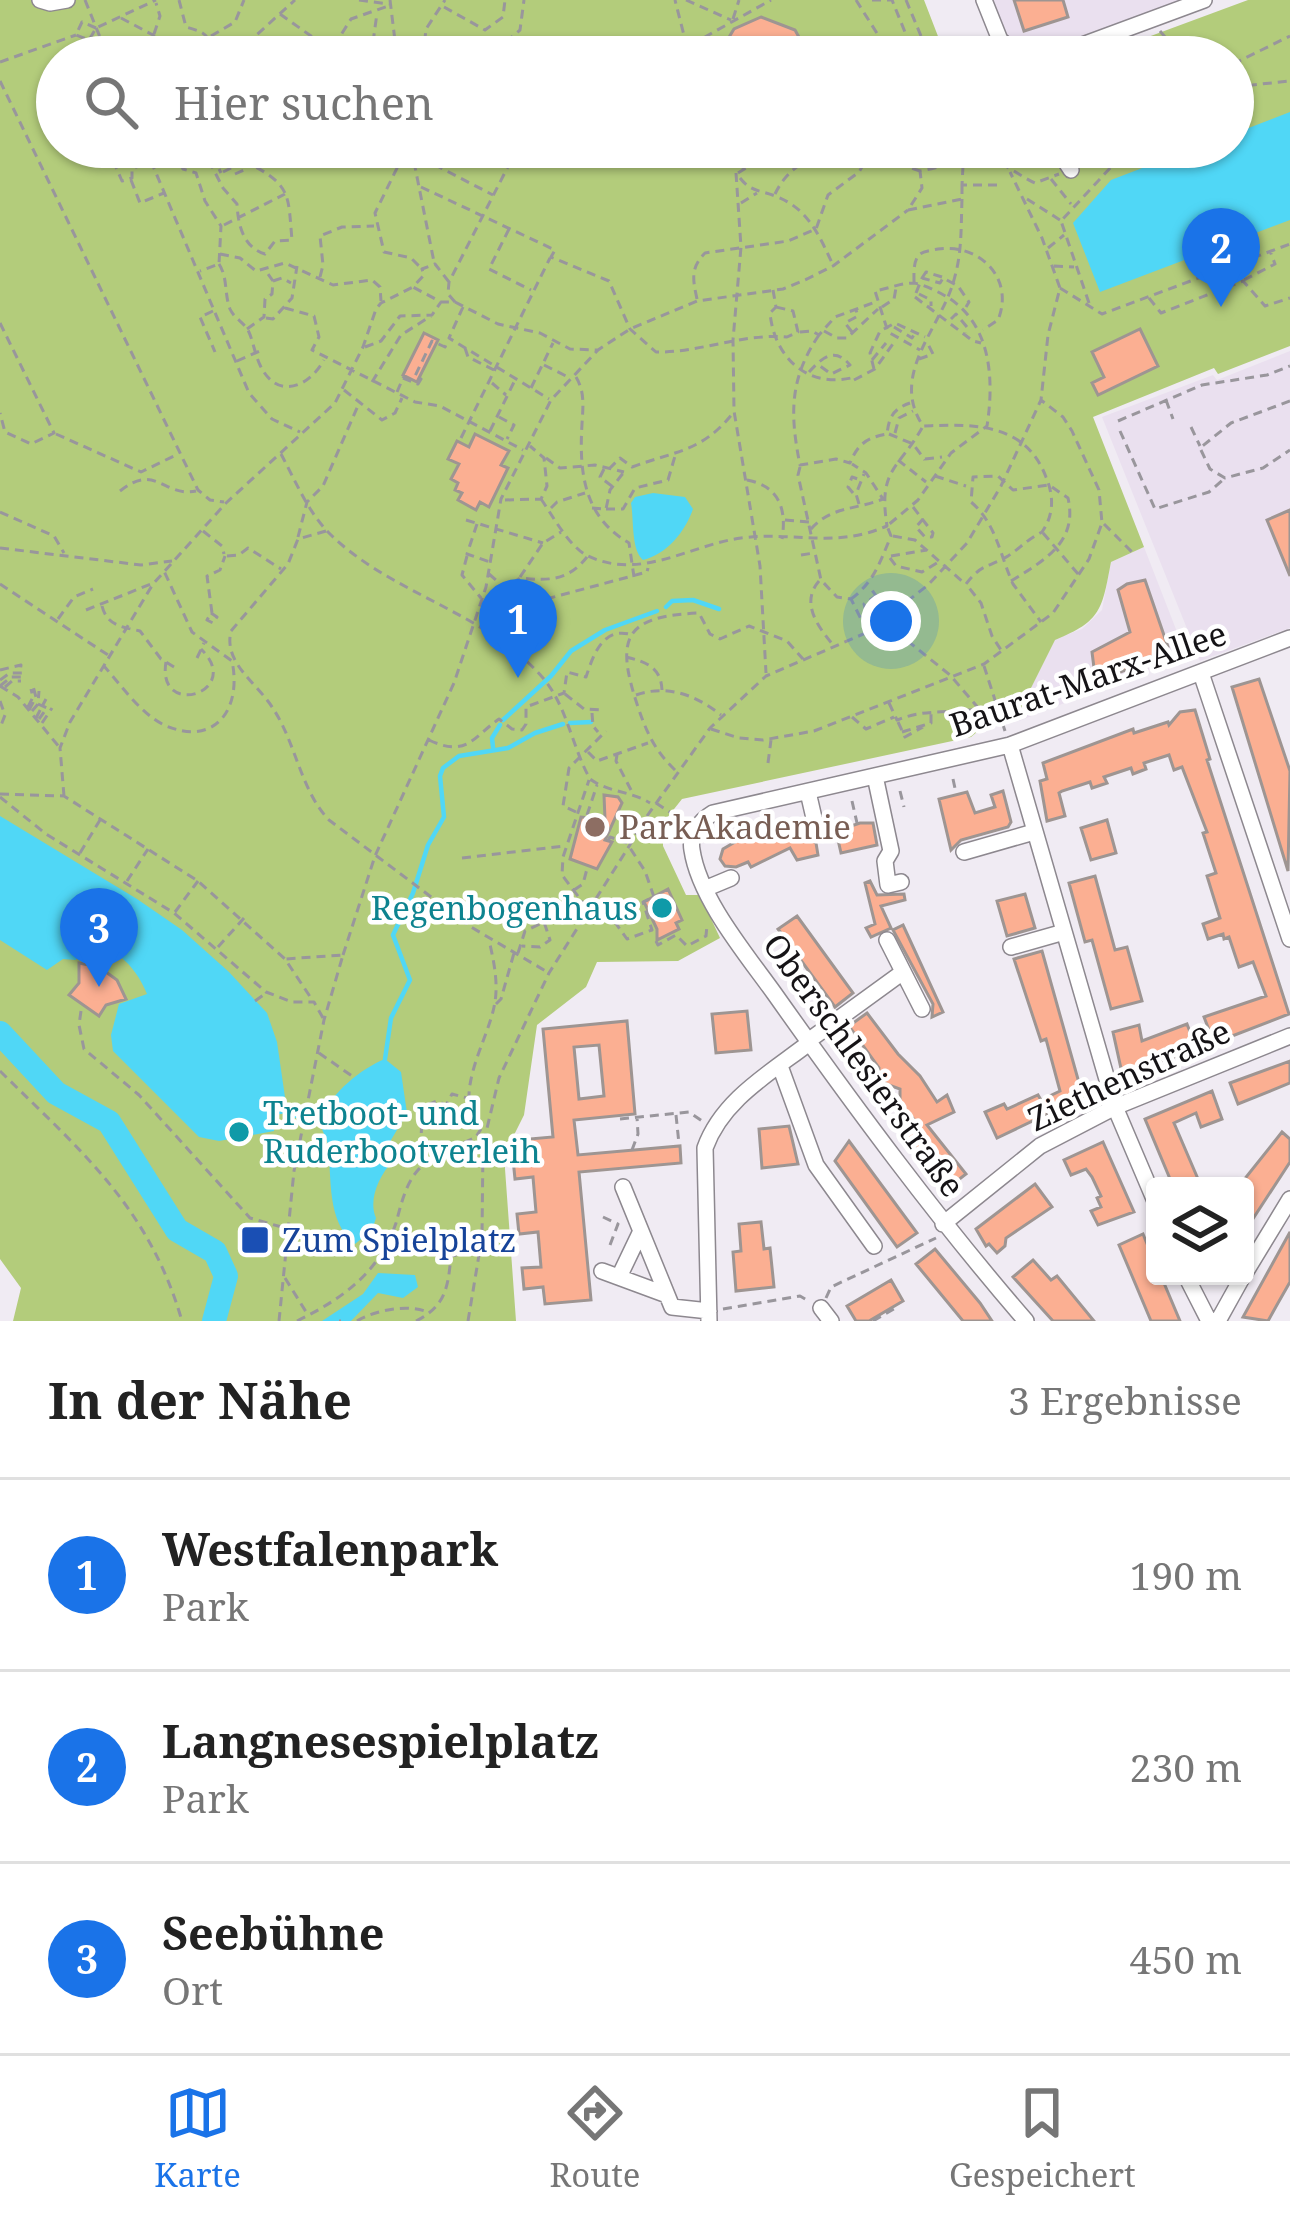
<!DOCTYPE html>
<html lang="de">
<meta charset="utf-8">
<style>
:root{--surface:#fff;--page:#f6f6f6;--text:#222;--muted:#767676;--line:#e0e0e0;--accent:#1a73e8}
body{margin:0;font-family:"Noto Serif",serif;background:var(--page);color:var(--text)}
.controls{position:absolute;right:36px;bottom:36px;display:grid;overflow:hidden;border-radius:12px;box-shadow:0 3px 9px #0004}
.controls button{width:108px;height:108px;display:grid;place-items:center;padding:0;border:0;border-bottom:3px solid var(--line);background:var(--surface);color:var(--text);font:60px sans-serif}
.you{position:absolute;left:891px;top:621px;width:42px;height:42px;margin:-30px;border:9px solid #fff;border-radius:50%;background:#1a73e8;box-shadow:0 0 0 18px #1a73e833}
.badge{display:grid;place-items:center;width:78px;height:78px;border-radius:50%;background:var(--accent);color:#fff;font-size:39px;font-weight:700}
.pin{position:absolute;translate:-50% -99px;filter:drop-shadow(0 3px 6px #0008)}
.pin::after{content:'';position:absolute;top:63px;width:42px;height:36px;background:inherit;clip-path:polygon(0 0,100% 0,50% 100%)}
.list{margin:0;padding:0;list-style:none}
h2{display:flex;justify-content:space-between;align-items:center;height:156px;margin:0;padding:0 48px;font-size:51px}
h2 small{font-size:39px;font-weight:400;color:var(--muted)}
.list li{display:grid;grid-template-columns:78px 1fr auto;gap:36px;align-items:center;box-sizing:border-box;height:192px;padding:0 48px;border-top:3px solid var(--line)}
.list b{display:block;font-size:45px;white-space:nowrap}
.list p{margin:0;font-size:39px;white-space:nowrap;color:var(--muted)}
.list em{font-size:39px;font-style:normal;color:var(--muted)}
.icon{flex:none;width:66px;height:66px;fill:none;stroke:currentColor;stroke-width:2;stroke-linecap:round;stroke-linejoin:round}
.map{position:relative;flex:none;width:1290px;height:1321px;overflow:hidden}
.search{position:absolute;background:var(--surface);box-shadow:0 3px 9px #0004;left:36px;right:36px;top:36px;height:132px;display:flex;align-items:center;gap:30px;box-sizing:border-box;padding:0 42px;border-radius:66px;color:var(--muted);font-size:45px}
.sheet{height:732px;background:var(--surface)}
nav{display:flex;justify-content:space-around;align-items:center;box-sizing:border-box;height:168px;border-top:3px solid var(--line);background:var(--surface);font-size:33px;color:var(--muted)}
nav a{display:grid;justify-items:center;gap:6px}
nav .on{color:var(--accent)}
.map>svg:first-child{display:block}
.built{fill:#eae0ef}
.green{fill:#b3cc7b}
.water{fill:#50d7f6}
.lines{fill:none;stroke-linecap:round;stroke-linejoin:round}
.stream{stroke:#50d7f6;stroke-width:4.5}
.river{stroke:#50d7f6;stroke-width:24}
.building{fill:#fbaf92;stroke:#9e9592;stroke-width:3;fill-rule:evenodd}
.minor-casing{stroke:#8d888f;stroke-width:18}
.path{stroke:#99969c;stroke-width:3;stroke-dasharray:9 6;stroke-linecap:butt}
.minor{stroke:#fff;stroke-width:15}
.education-dot{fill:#8d6e63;stroke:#fff;stroke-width:4.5}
.culture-dot{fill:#0f9aa8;stroke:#fff;stroke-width:4.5}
.transit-dot{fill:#1a4fb4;stroke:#fff;stroke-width:4.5}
.labels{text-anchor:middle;stroke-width:9;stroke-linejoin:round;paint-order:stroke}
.street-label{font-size:33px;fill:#151316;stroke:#fff}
.education-label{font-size:33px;fill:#785e54;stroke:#fff;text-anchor:start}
.culture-label{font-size:33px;fill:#0d838f;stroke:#fff;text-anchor:end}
.transit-label{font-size:33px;fill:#164399;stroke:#fff;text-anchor:start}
</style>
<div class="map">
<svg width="1290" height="1321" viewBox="0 0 1290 1321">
<rect width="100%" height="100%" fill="#f0ebf3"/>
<!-- built -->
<path class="built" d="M990 0H1183L1037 53 1019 48 1006 38Z
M1290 351V628L1200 661 1102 417 1213 375 1217 380Z
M1144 547 1186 655 1019 721 1017 716 1055 639 1082 629 1102 610 1111 562Z"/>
<!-- green -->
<path class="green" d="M0 0H924L946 57H57V147H1233V57H1094L1248 0H1290V346L1218 374 1214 368 1093 417 1144 547 1111 562C1102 609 1102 621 1055 640L1017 716 984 726 971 737 682 799 663 823V846L686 895H700L720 938 678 961 597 962 586 987 537 1025 524 1115 504 1155 516 1321H13L21 1288 0 1259Z"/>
<!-- water -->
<path class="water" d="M1290 112V220L1100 292 1073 223 1111 180 1197 147H1233V134Z
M653 493 685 497 693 509C685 532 667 554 643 560 631 550 634 520 631 503L635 497Z
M0 816 137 899 182 930 229 972 267 1013 277 1042 286 1104V1113L275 1115 274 1131 219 1141 199 1137 113 1051 111 1035 119 1004 147 994C135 964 111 942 78 942L76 960 63 959 47 970 0 940Z
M385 1059 401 1072 407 1113 391 1140 392 1162C379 1176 368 1200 376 1218L372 1230 355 1244C326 1222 332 1177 328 1145 326 1134 318 1128 322 1117 331 1093 362 1068 385 1059Z
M378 1273 415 1275 418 1287 403 1298 378 1293 351 1321H322L363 1294Z"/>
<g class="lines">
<!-- stream -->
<path class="stream" d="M666 607 672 601 693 600 719 609
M503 720 551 676 571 651 605 630 657 611
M570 723 591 722
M493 747 492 738 500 725
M385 1059 391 1018 410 980 393 935 413 893 428 845 444 817 440 776 443 768 459 756 508 748 535 733 563 724
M286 1113 297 1116"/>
<!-- river -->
<path class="river" d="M0 1033 56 1093 109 1122 177 1230 215 1252 226 1276 214 1321"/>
</g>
<!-- building -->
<path class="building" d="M1014 0H1063L1068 17 1024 31Z
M761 17 795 30 810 57H717L734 29Z
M1140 329 1158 366 1098 395 1092 383 1104 377 1092 352Z
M424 333 438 340 417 382 403 375Z
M475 434 509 451 501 465 508 468 489 507 480 502 476 510 458 500 462 493 455 490 458 483 451 479 459 464 448 459 457 441 469 447Z
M1290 510V576L1267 520Z
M1145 580 1168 647 1166 651 1143 660 1144 663 1102 679 1094 668 1092 652 1130 632 1118 590 1127 584Z
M1259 679 1290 771 1288 871 1232 687Z
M1195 710 1210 759 1207 760 1289 1014 1214 1043 1204 1017 1266 996 1253 962 1239 967 1229 937 1224 939 1223 934 1208 939 1203 924 1220 918 1207 876 1216 873 1203 833 1207 832 1182 767 1174 770 1169 755 1144 763 1146 769 1133 774 1131 768 1104 777 1107 783 1092 788 1090 782 1062 791 1059 793 1065 816 1047 821 1040 781 1047 779 1043 763 1133 729 1134 733 1168 722 1169 725 1180 712Z
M1003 791 1011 822 1008 827 961 840 951 850 939 799 967 792 975 813 995 807 991 795Z
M604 795 618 797 622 803 605 840 612 842 597 869 570 859 581 817 605 819Z
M1107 820 1116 853 1091 860 1081 828Z
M860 823H873L877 845 841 853 836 831Z
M754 831 756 837 769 831 776 840 805 834 816 843 818 855 797 860 790 848 751 867 748 862 736 867 725 866 720 859 723 849Z
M1095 876 1115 950 1127 947 1142 1001 1111 1009 1092 940 1085 942 1069 883Z
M870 881 877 895 904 894 905 900 881 906 891 928 871 937 866 928 875 924 865 883Z
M668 889 682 920 676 923 679 929 657 940V929L644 902Z
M1025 894 1035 928 1007 936 997 901Z
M797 916 853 993 835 1007 778 929Z
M903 925 943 1012 932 1017 933 1004 893 930Z
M1042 951 1083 1097 997 1138 985 1112 1004 1104 1007 1109 1038 1095 1041 1100 1060 1091 1046 1039 1041 1041 1014 959Z
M79 963 99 967 117 980 126 999 106 1005 99 1016 69 995 79 983Z
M747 1011 751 1050 716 1053 712 1014Z
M867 1013 898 1054 920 1076 937 1102 947 1095 954 1112 927 1125 966 1174 948 1188 906 1136 919 1126 908 1112 900 1109V1089L878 1081 879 1068 849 1026Z
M627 1021 635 1114 574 1120 578 1155 680 1146 681 1163 579 1172 591 1300 545 1304 543 1287 524 1289 522 1268 541 1267 538 1232 519 1234 517 1214 536 1212 533 1177 515 1179 513 1159 531 1158 529 1139 553 1137 543 1029ZM599 1045 604 1096 579 1099 574 1047Z
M1187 1024 1197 1050 1122 1073 1113 1032 1139 1025 1142 1041Z
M1290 1061V1083L1238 1104 1230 1083Z
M1212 1091 1222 1119 1201 1127 1196 1113 1174 1123 1201 1186H1173L1145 1119Z
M789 1126 798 1164 762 1168 759 1129Z
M1282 1132 1290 1139V1162L1245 1231V1186H1239Z
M849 1141 917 1233 897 1247 835 1161Z
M1103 1142 1134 1212 1098 1225 1091 1211 1101 1207 1097 1198 1101 1196 1092 1177 1086 1169 1071 1175 1064 1160Z
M1035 1184 1052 1207 1006 1238 1005 1246 997 1253 989 1244 986 1246 976 1229Z
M761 1222 764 1249 770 1248 774 1287 736 1291 733 1252 741 1251 739 1224Z
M1290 1232V1282L1278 1303 1268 1321 1243 1317Z
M1143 1234 1155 1263V1276H1161L1180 1321H1151L1119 1245Z
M935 1249 980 1303 992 1321H963L916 1264Z
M1033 1260 1051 1280 1057 1276 1094 1321H1053L1013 1277Z
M891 1280 903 1301 869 1321H856L847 1306Z"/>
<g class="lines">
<!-- minor casing -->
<g class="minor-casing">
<path id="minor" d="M40 0 50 3 67 0
M984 0 1000 40 1021 57
M1050 57 1204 0
M1056 147 1071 170
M1201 673 1290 939
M1010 745 1115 1107 1155 1201
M875 776 891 851 885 861 888 885 901 882
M808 792 817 831
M640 827 693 835
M964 852 1034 832
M707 888 731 878
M887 940 922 1009
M1011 947 1064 932
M808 1041 903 972
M780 1066 816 1165 874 1246
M623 1187 672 1307 709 1311
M943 1224 1040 1146 1115 1107 1290 1036
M602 1271 667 1295
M1245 1273 1290 1199
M1186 1276 1209 1321
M619 1277 641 1231
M821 1308 831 1321
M709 1321 705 1148C722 1100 770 1073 809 1043
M1026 1321C936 1217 854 1106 774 993 746 954 699 898 692 850 689 834 700 821 713 813L1010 745 1290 638
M1218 1321 1243 1276"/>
</g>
<!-- path -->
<path class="path" d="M85 0 108 57
M179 0 186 27C207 33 209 34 214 57
M359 0 389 4
M390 0 397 57
M686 0 731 20
M856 0 892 57
M872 0H892L909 42 908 57
M906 0 921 36 910 41
M444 7 485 30 503 17 505 0
M280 14 318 41 328 53
M121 18 153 35 170 57
M733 19 739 0
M96 28 82 22 76 35 89 40 96 28 156 0
M1160 31 1182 57
M154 34 160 16 156 3
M211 36 235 22 244 0
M219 57 251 40 295 0
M250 57 251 41
M334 57 329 54 351 19 391 5
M371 57 377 13
M423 57 426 29 445 0
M511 57 507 41 520 30 524 0
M643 57 687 47 675 0
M690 57 687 47 771 0
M0 62 76 35
M1233 64 1290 36
M0 81 198 490 210 500 224 502
M1233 87 1290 81
M107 147 122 181 132 178V169L180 147
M145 147 249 393 272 419 300 432
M202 147 223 188 237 204C238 225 243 247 265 254L275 241 292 240C288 197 292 186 252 165L244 147
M221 147 211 152 221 173
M383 147 397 155 400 162 375 213 384 252 411 258 422 269
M411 147 434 262
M436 147 439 167 493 195
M464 147 477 153 499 151 501 147
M718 147 734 170
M174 151 183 169 196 173 205 201 221 226 219 264 200 271
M227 154 230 157 226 160 223 156Z
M231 155 237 152 235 147
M1085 164 1115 147
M963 166 962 185H1002
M743 169 748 147
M223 172 241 163
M736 173 741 247 733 340 734 411 760 566 766 673
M738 173C760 159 770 154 793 168
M235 174 246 169 237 152 242 149
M740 178C751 192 760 190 775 196 808 208 819 235 833 265
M1051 179 1071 204
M131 180 140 203 164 193
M962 185V199L908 210 922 188 920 171C940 168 971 156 990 160 1005 163 1021 177 1035 183L1059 174
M421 187 555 250 551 257 609 281 630 329 656 352C700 353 742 333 787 337L798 332 793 311 776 307
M775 194C785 173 804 156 829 156 843 156 851 163 866 160L868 147
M962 199C961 225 962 251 955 276 943 327 888 373 923 426 973 424 1025 422 1046 477 1054 496 1054 515 1042 532 1028 539 1020 548 1008 556 988 568 982 563 966 584L981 603 992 636 1001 650
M1027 199 1060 220
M741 203 757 193
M224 225 285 194
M509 229 489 269 531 290
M1048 248 1064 235
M220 254 240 258 256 271 285 263 333 285 372 280 380 287 381 301
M219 264C228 278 224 293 230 309 234 318 243 322 248 330 253 340 255 355 260 365 277 401 309 387 324 360
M1054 266 1074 267
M320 277 323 265 320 236 342 227 374 226
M922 278 926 272 942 277
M1244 280 1275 264 1270 251
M273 281 282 278 291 283
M449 282 435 264 422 269 424 275 413 287 441 302H455L448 294 449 282 518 147
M914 282C914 273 913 260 920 254 924 251 933 250 938 249 979 243 1015 278 998 320L983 330
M1060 288 1102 314 1290 244
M773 290 776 307 770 313C774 356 806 388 851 378L852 381 875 369 895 341
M916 293 922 278 940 283 943 278 958 286 969 302 966 307
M919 294 931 300V306
M915 297 973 341 981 343
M1149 298 1161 313 1243 281 1265 306 1290 298
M697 299C693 280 690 268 705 253L788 241 816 229 828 195 859 172 866 160 883 159 920 171 910 147
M455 302 498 324 540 333 570 349 598 350 630 329 697 301 783 289 807 279 833 266 908 210
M1089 303 1061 221 1111 167V151
M463 307 449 338 549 399
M882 307 894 299 896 288
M285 308 314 316 319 337 312 350 415 402 440 406 523 450
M213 311 200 317 215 352
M266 318 273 319 292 298 297 266
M951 319 956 314 967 327 966 333
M0 323 54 433 31 444 5 432 0 413
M894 327 912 338 915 333
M247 329 264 317 265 299 272 294 273 281 266 271
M824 331 837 338H847L878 309
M800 332 812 331 819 335 835 317 878 301
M852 332 845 323 858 316 856 310
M819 335C789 379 790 415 800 465L836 459 850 463C858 444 866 438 887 434 889 417 893 409 910 403
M365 347 381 341 400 316 432 315 441 302
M465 348 468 357 494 370
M919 359 933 354 927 342
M872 360 886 343
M237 361 262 350
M544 365 568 377
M874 369 870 353 880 331 895 323 925 337
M809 372C822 358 834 346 850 365L831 374 816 363
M576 377C585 392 583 406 582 424 579 473 584 517 629 543L634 577
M372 382 401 335 431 316
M492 383 506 395
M531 388 553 343
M344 390 382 420 395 413 402 398
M397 392 403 378 418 384 421 379 415 376 432 341 445 347 448 341
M1166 400 1173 419
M1290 401 1231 423 1200 448 1210 469 1225 478 1263 468 1290 450
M499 417 514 425 507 439
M1118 421 1202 385 1267 375 1290 366
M1191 427 1200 446
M490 431 515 380
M1120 431 1155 509 1209 492 1225 478
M895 433 899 418 913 411
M56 434 141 472 178 454
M889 434 913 444 925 460
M461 438 550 258
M281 454C295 480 308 512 329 533 390 594 485 611 543 678 567 706 572 747 590 779 607 792 631 791 650 803
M546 458 560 468 595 465 624 472
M925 459 942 457
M898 460 926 482
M800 467 798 475 821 580 837 597 851 599 867 631
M604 469 600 477 613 487
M609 469 620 458 632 467C675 451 702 452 733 413
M935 476 966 486
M747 480C779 486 787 509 782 539
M120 491C156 462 164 498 196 491
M853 493 848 487 852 477 858 479
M541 499C553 516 569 547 588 556 641 581 690 545 741 538 794 531 834 549 887 526 878 469 898 470 922 428
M505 500 541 499 547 486 544 458 530 446
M859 504 856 494 864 474
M913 507 933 533 932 537H925L916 527 923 519
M551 508 557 502 585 493
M592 508 606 509 610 490 624 472
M606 509H623L635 488 668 480 675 456
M0 512 54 536 64 553
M466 520 543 543
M785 520 809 522
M477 524 467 554 490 562
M1104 524 1132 552
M811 529C831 506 856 510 883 499L866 473 852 464
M203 531 222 546 224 554
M326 531 298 539 288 564 231 631C223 664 258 683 274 710 296 744 301 791 329 820L471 927 549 973
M1043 533 1079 575
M893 536 915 540 963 582
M298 537 307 502 323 486 360 401
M0 548 141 565 172 561
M801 555 814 553
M227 556 239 555 248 548 281 569
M467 556 462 575 481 598
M891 556 927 550
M890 558 896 566 922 572 940 561
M489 574 505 588 520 578C548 581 568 581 587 557
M520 577 543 543 561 532
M819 581C800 603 818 627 834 646
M1011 581C1045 560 1078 542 1068 498L1049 485 1013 490 998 476 973 477 971 502C996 523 1000 555 1013 584L1041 622
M0 584 108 655
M505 588 535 602 647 572 648 568
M851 599C874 582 880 562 891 536L887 526 918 500 951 453 987 426C995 375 990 318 940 293 932 289 922 284 913 283 901 283 887 289 875 291L888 332 920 350
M102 606C107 626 123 627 140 631L161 659 174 667
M86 610 151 584
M866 612 864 604 877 595
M211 613 217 617 213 623 207 620Z
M212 613 207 576 220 570 225 556
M863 616 882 604 869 586
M58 619 74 597 93 589
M884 622 950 675 980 710
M626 657C646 662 661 667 662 690
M197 658 204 643
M166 662C156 720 245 692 201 649
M103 665C121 685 140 713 164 725 216 748 242 708 232 661L192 632 164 571
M984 666 1005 731
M0 670 21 665 20 672
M0 680 10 673H23
M0 686 18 697 60 748
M0 686 11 677H23
M5 687 12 681H21
M565 694 584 709 601 710
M636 695C667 684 696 695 721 715
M0 701 5 715 0 728
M889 703 897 720C931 706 961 717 994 704
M38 704 47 708 39 719
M28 707 33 697 31 689
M29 710 36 697 33 686
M32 711 38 704 39 691
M592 713 593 726 598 732
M852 717 866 729 894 717
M36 718 46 699
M898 722 905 737 923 727
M42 723 52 708
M711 729 739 738 763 740 814 731 984 664 1053 613 1089 559 1102 523 1099 490 1072 431 1063 417 1041 400
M902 732 931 723V712
M429 740C467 758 473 737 499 719L512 729 522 730 526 724V707L564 693 567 672 586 677C593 656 602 628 629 634
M588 752 597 761 648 743
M617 755 616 761 631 790
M768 763 771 740
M675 770C654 750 646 731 637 704 615 637 625 616 699 613L710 634 720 639 749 626 787 641 803 659
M953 779 956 793
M900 791 904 807
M0 794 64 796 198 881 285 959 313 1001
M64 796 60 748 70 722 153 584 226 503 335 403 363 347 376 309 381 303 413 287
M0 797 46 834 174 913 266 992 292 1002H314L323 1018
M852 801 857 823
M656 803 676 816
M576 812 563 806 569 768 606 731
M587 815 597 785
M647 816 710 728 766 676 868 632 928 585 967 543 1001 486 1041 400 1048 335 1060 288 1042 238 1010 172
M608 841 610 837 627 843
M80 853 100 820
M462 858 564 846
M127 881 148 849
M574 890 583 884 588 865
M591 904 607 911 627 939 652 930 643 902 654 897 645 871 630 848
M587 908 562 875 563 857 589 780
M175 912 198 881
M656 941 658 945 676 935 687 946 706 936 707 925
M218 947 244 918
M518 953 525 931 544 922 550 940 540 947 522 946
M343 955 375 856 454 683 486 587 501 499 551 400 598 350
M255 1001 265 994
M496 1004 501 999 514 953
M81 1011 79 1025 84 1049 139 1095 250 1218 285 1228
M319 1053 352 1076
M0 1071C81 1151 149 1207 182 1321
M676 1115 679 1144
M620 1119 689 1112 702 1121
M479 1128C452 1095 487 1042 494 1007 499 985 494 962 489 940
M632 1150 638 1134 637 1117
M422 1163C421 1143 420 1124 425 1106L437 1101 446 1105 452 1094 471 1099
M603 1217 618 1224 610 1245 615 1248
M285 1278 308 1315
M826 1298 831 1287 936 1238
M723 1309 800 1296 807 1300
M279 1321 294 1171 324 1020 343 955 285 959
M297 1321C342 1299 379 1273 396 1223 401 1205 405 1185 418 1170 432 1155 457 1146 476 1137L481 1129
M339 1321H341
M357 1321C375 1310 411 1303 429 1313
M416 1321C446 1306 448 1287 451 1256L477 1253
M468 1321 482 1237 483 1145 499 1078 549 973 633 840
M873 1321 899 1306"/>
<!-- minor -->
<use href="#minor" class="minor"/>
</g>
<!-- markers -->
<circle class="education-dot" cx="595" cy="827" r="12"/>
<g class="culture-dot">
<circle cx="662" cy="908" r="12"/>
<circle cx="239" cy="1132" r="12"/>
</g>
<rect class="transit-dot" x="240" y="1225" width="30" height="30" rx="6"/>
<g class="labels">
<!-- street labels -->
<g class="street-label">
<text transform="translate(1088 679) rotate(-19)" y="12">Baurat-Marx-Allee</text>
<text transform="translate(864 1065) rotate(54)" y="12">Oberschlesierstraße</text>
<text transform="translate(1129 1075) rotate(-25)" y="12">Ziethenstraße</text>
</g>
<!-- education labels -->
<g class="education-label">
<text x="619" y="839">ParkAkademie</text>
</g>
<!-- culture labels -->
<g class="culture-label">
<text x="638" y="920">Regenbogenhaus</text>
<text x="263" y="1125" text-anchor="start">Tretboot- und<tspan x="263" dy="38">Ruderbootverleih</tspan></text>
</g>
<!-- transit labels -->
<g class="transit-label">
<text x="282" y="1252">Zum Spielplatz</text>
</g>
</g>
</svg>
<div class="controls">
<button><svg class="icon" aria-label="layers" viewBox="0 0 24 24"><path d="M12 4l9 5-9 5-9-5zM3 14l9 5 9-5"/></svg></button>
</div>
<div class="you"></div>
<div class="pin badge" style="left:518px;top:678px">1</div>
<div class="pin badge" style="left:1221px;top:307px">2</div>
<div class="pin badge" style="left:99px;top:987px">3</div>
<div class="search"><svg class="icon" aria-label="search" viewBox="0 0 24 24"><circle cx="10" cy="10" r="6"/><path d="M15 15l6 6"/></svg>Hier suchen</div>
</div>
<section class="sheet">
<h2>In der Nähe<small>3 Ergebnisse</small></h2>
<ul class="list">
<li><span class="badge">1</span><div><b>Westfalenpark</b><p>Park</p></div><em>190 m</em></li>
<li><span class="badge">2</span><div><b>Langnesespielplatz</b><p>Park</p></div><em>230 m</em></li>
<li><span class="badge">3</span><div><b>Seebühne</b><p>Ort</p></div><em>450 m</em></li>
</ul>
</section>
<nav>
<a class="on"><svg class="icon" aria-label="map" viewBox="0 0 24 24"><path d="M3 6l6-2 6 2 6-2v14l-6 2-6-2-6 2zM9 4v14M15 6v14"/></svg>Karte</a>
<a><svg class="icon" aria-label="directions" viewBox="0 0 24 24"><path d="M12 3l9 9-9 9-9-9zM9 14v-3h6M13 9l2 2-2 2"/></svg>Route</a>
<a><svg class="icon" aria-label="saved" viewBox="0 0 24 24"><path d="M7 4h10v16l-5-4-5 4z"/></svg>Gespeichert</a>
</nav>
